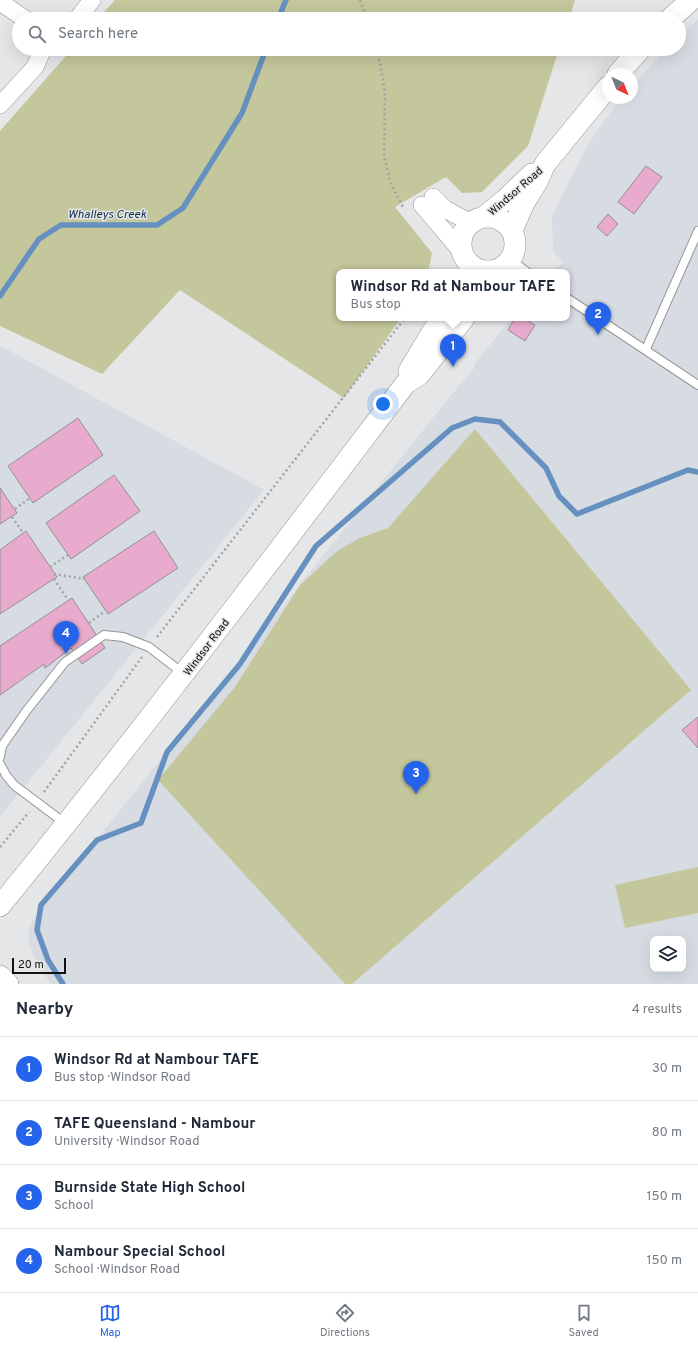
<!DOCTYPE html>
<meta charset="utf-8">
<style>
:root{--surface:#fff;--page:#f2f2f3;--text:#1f2937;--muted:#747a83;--line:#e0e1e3;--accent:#2563eb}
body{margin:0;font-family:Overpass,sans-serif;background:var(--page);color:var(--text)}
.controls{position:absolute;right:12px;bottom:12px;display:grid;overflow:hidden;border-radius:8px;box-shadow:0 4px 16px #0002}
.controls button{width:36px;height:36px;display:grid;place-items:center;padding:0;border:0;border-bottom:1px solid var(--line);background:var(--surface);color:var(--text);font:20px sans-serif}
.compass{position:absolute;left:602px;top:68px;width:36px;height:36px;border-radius:50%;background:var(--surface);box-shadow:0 4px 16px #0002;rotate:137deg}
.scale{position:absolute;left:12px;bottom:10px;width:54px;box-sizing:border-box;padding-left:4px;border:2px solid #111;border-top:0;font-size:11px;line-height:14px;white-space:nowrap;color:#111;-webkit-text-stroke:3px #e5e6e7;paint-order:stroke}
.you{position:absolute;left:383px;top:404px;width:14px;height:14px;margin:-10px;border:3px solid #fff;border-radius:50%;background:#1a73e8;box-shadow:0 0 0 6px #1a73e833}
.badge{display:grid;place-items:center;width:26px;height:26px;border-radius:50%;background:var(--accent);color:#fff;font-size:13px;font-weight:700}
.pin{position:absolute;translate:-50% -33px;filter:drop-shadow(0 1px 2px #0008)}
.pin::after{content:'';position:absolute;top:21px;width:14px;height:12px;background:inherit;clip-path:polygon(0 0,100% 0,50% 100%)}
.popup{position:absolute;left:336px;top:269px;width:234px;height:52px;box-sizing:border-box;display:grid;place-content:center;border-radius:8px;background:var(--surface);filter:drop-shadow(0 1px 3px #0005);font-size:13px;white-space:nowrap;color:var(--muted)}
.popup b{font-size:15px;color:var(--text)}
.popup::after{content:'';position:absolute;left:50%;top:100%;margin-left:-8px;border:8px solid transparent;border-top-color:var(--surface)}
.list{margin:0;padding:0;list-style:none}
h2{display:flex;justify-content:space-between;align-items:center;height:52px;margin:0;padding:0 16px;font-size:17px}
h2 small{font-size:13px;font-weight:400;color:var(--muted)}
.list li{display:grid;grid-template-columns:26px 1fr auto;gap:12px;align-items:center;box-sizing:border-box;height:64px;padding:0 16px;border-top:1px solid var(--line)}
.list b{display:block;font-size:15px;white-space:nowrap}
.list p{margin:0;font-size:13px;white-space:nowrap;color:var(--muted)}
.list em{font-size:13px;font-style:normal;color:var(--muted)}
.icon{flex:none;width:22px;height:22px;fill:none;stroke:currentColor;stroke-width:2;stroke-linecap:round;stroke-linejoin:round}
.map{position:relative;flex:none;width:698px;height:984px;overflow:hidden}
.search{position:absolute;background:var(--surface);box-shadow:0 4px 16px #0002;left:12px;right:12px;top:12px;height:44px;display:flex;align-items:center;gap:10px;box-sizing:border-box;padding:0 14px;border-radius:22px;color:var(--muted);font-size:15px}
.sheet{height:308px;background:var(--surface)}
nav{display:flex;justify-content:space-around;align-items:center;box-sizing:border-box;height:56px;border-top:1px solid var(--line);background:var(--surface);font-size:11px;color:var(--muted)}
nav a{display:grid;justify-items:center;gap:2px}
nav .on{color:var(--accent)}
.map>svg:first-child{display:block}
.built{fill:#d7dce3;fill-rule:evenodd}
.green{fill:#c4c79c}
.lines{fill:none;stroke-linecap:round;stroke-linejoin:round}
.stream{stroke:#6590bf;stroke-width:5.5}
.building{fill:#e9abcd;stroke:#929192}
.service-casing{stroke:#949596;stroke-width:10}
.minor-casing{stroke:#949596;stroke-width:18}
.tertiary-casing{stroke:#949596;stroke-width:22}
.path{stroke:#a2a3a4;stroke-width:2.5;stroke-dasharray:2 3;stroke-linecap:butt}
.service{stroke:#fff;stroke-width:8}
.minor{stroke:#fff;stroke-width:17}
.tertiary{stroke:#fff;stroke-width:21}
.labels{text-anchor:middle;stroke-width:3;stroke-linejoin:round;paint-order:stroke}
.street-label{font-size:11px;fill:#111;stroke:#e5e6e7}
.water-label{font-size:12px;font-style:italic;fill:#0f2f4f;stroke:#e5e6e7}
</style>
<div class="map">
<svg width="698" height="984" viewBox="0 0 698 984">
<rect width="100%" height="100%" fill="#e5e6e7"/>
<!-- built -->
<path class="built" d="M698 19V984H51L35 959 29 943V929L35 917 452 394 473 370 475 363 512 318H567V272H553L563 262 553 252 552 217 563 193 591 140 615 106 622 98H632V86L666 49H679V36ZM653 939H683V969H653Z
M1 346 264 490 0 817V347Z"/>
<!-- green -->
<path class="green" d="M115 0H575L569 19H98Z
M72 49H559L528 146 482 192 462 193 446 177 395 207 432 253 428 272H339V318H401L344 398 180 290 102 374 0 326V131Z
M475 429 691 690 352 984H345L158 780 235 687 300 585 337 551 360 538 388 528Z
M698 867V913L625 928 615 885Z"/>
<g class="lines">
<!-- stream -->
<path class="stream" d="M278 19 286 0
M0 296 39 239 61 225H157L183 208 242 113 266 49
M63 984 48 960 37 930 41 905 97 840 141 823 167 752 240 664 316 546 452 428 475 419 500 422 546 468 559 496 577 514 688 470 698 472"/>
</g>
<!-- building -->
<path class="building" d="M646 166 662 177 634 214 618 202Z
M608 214 618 224 607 236 597 227Z
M515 318H524L535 325 525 341 508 330Z
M78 418 103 455 33 503 8 466Z
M114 475 140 511 71 559 46 523Z
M0 488 17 513 0 524Z
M26 531 57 577 0 614V550Z
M154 531 178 568 108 614 83 577Z
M72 598 105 648 82 664 71 648 45 668 44 664 0 695V646Z
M698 717V748L682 730Z"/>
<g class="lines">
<!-- service casing -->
<g class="service-casing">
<path id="service" d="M511 260 527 272
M567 298 698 385
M646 349 698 231
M0 757 2 746 27 710 65 662 104 635 123 637 149 647 184 674
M0 764 6 775 14 785 66 824"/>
</g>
<!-- minor casing -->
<g class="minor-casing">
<path id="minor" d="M0 2 25 19
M77 19 92 0
M0 105 35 67 43 49
M433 197 445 209 471 223
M422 205 462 252"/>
</g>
<!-- tertiary casing -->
<g class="tertiary-casing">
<path id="tertiary" d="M670 19 691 0
M618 74 640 49
M461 244a27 27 0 1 1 54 0a27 27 0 1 1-54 0Z
M484 217 505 200 532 174
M512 230 524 203 537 182 545 164 608 87
M409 371 433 331 443 318
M0 906C139 735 272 559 406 383L419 375 464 318
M0 976 8 984"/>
</g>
<!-- path -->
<path class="path" d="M360 0 367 19
M377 49 383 79 385 96 384 156 391 184 404 209
M15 509 30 498
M12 517 23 533
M50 567 68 555
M54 574 85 579
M54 579 68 600
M89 623 105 611
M157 637 405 318
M44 792 142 657
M0 847 29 812"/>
<!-- service -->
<use href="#service" class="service"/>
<!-- minor -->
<use href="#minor" class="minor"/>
<!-- tertiary -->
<use href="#tertiary" class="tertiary"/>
</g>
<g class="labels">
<!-- street labels -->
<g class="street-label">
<text transform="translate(515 191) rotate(-41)" y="4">Windsor Road</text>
<text transform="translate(206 647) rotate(-53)" y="4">Windsor Road</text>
</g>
<!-- water labels -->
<g class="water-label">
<text x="107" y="218">Whalleys Creek</text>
</g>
</g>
</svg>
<div class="controls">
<button><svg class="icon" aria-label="layers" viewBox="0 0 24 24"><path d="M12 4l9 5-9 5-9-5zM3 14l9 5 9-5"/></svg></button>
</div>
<svg class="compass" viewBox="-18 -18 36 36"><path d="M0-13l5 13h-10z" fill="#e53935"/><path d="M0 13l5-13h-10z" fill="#747a83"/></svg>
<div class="scale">20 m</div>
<div class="you"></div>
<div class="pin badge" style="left:453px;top:367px">1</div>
<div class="popup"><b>Windsor Rd at Nambour TAFE</b>Bus stop</div>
<div class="pin badge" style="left:598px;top:335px">2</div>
<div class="pin badge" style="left:416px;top:794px">3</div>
<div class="pin badge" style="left:66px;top:654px">4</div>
<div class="search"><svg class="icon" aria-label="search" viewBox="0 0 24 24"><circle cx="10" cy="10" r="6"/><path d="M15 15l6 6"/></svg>Search here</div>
</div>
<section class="sheet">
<h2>Nearby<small>4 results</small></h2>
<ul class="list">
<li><span class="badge">1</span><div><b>Windsor Rd at Nambour TAFE</b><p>Bus stop · Windsor Road</p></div><em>30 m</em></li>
<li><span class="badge">2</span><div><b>TAFE Queensland - Nambour</b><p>University · Windsor Road</p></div><em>80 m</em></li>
<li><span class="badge">3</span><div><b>Burnside State High School</b><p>School</p></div><em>150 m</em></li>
<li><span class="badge">4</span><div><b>Nambour Special School</b><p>School · Windsor Road</p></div><em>150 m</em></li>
</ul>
</section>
<nav>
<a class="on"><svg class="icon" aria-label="map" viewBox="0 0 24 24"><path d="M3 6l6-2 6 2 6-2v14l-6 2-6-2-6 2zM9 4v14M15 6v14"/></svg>Map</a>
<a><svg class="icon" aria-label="directions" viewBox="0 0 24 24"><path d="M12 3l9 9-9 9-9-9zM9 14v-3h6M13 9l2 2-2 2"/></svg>Directions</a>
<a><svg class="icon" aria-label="saved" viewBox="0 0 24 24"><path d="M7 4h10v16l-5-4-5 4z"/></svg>Saved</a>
</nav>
